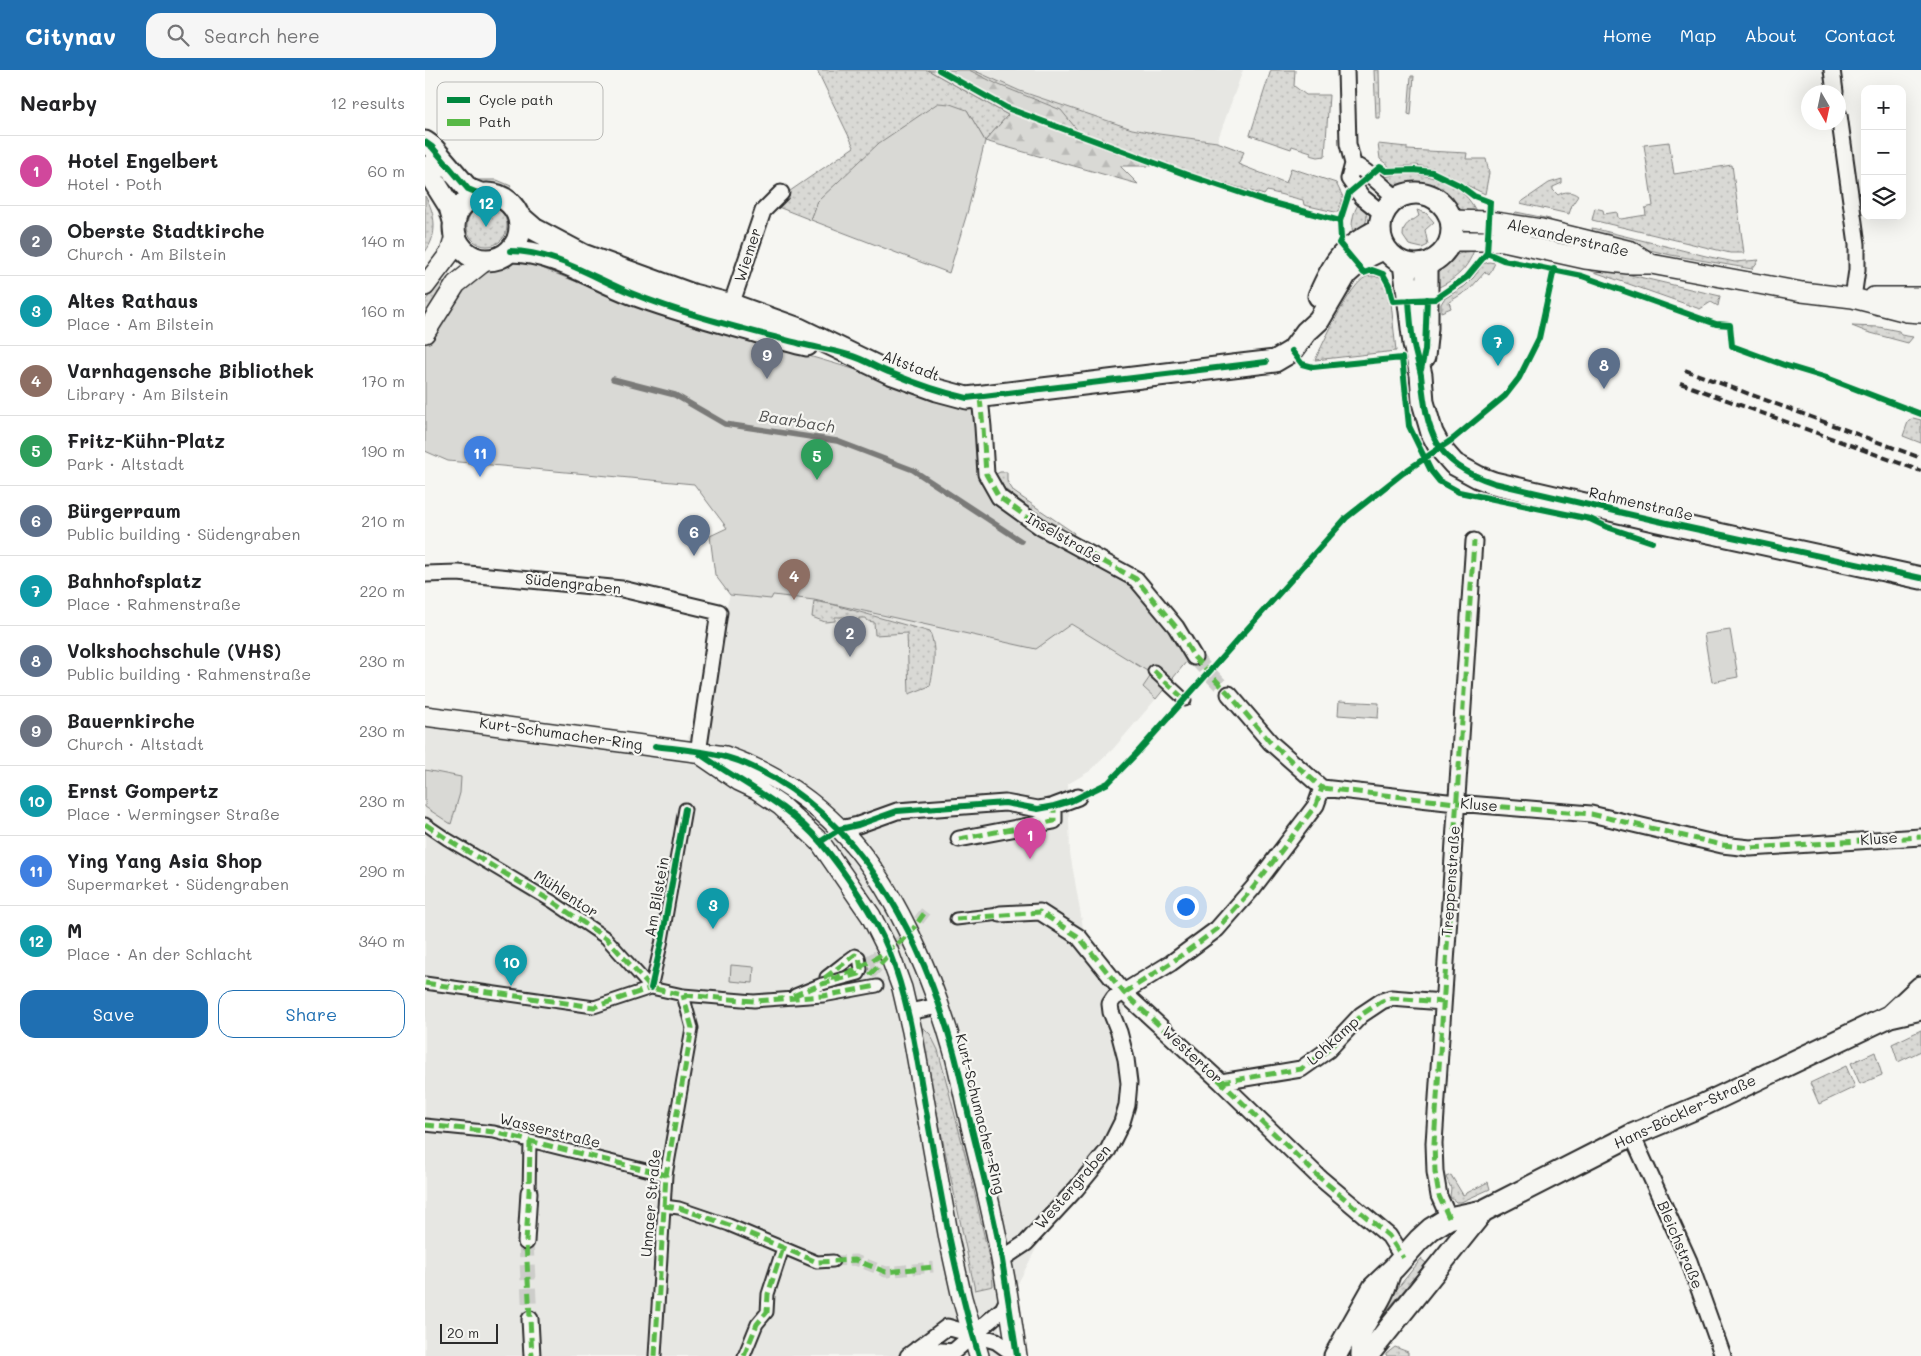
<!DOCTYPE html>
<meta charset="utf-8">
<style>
:root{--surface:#fff;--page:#f6f6f6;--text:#202124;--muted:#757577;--line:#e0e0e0;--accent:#1f6fb2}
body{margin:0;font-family:Mali,sans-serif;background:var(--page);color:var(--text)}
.controls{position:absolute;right:15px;top:15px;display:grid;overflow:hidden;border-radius:10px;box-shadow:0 5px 20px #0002}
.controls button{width:45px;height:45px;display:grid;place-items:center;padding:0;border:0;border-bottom:1px solid var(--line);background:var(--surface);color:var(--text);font:25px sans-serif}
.compass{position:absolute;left:1376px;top:15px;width:45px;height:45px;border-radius:50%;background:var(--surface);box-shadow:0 5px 20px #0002;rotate:171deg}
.scale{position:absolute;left:15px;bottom:12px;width:58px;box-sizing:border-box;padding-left:5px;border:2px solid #2b2b2b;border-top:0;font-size:14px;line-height:18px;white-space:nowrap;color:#2b2b2b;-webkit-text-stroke:4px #f6f6f2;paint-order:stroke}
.you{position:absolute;left:760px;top:836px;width:18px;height:18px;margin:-12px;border:4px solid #fff;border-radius:50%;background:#1a73e8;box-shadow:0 0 0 8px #1a73e833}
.badge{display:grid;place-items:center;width:32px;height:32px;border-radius:50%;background:var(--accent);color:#fff;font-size:16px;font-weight:700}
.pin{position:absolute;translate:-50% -41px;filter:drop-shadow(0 1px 2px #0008)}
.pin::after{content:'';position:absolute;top:26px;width:18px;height:15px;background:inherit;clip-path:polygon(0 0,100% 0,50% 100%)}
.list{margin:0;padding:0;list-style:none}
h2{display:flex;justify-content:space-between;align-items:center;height:65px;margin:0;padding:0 20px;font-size:21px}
h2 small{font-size:16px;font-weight:400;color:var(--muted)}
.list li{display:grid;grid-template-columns:32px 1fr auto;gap:15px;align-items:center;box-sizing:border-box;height:70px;padding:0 20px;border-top:1px solid var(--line)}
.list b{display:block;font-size:19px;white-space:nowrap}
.list p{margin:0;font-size:16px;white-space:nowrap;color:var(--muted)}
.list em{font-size:16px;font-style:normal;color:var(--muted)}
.actions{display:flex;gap:10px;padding:15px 20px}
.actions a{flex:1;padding:11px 0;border:1px solid var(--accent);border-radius:15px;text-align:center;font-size:18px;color:var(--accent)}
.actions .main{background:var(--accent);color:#fff}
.icon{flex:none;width:28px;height:28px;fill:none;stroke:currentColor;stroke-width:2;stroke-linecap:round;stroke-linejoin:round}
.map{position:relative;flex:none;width:1496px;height:1286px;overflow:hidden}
header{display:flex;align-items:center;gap:30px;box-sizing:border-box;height:70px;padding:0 25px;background:var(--accent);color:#fff}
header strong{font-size:24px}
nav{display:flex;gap:28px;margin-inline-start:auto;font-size:18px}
.search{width:350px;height:45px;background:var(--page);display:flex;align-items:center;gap:12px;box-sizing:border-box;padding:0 18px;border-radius:15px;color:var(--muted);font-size:19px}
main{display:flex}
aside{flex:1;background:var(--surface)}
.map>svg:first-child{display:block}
.built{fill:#e7e7e3}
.grass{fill:url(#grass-dots);stroke:#828280}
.forest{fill:url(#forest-firs);stroke:#828280}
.park{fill:#d9d9d5;stroke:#828280}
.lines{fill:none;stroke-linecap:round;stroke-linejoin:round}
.stream{stroke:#7a7a78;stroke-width:5.5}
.pedestrian-tunnel{stroke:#cdcdca;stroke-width:11;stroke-dasharray:11 5.5;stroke-linecap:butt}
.minor-tunnel{stroke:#cdcdca;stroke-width:15;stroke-dasharray:15 8;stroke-linecap:butt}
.pedestrian-casing{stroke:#2b2b2b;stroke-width:15}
.minor-casing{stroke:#2b2b2b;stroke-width:19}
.tertiary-casing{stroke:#2b2b2b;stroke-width:22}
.secondary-casing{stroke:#2b2b2b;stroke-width:25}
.pedestrian{stroke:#f6f6f2;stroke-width:11}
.minor{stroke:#f6f6f2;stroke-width:15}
.tertiary{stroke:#f6f6f2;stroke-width:19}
.secondary{stroke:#f6f6f2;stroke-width:21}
.rail{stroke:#2b2b2b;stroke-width:4;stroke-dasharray:8 4;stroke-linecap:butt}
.pedestrian-bridge-casing{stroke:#2b2b2b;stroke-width:15;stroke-linecap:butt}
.pedestrian-bridge{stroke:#f6f6f2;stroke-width:11}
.quiet{stroke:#58b947;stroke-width:5;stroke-dasharray:10 5;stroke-linecap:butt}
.cycleway-casing{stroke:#f6f6f2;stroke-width:9}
.cycleway{stroke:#00873e;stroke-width:6}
.labels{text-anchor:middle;stroke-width:4.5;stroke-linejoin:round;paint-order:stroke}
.street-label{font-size:15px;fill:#2b2b2b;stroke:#f6f6f2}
.water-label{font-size:16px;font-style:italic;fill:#525251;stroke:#f6f6f2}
.key{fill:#f6f6f2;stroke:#b9b9b6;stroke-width:1}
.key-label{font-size:14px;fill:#2b2b2b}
</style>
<header>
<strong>Citynav</strong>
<div class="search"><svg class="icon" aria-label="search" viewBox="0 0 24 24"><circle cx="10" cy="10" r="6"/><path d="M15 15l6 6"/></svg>Search here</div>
<nav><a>Home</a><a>Map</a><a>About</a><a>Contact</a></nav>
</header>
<main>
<aside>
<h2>Nearby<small>12 results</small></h2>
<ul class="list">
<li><span class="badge" style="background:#d1479c">1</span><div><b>Hotel Engelbert</b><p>Hotel · Poth</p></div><em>60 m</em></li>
<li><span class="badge" style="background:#6b7280">2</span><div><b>Oberste Stadtkirche</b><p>Church · Am Bilstein</p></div><em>140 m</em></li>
<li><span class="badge" style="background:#0f9aa8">3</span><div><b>Altes Rathaus</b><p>Place · Am Bilstein</p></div><em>160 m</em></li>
<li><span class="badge" style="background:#8d6e63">4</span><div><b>Varnhagensche Bibliothek</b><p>Library · Am Bilstein</p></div><em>170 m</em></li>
<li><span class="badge" style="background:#2e9e5b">5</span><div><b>Fritz-Kühn-Platz</b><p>Park · Altstadt</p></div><em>190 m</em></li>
<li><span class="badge" style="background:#5c6f8a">6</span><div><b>Bürgerraum</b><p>Public building · Südengraben</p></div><em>210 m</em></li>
<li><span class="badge" style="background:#0f9aa8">7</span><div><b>Bahnhofsplatz</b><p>Place · Rahmenstraße</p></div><em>220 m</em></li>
<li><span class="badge" style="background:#5c6f8a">8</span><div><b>Volkshochschule (VHS)</b><p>Public building · Rahmenstraße</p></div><em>230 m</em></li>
<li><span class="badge" style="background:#6b7280">9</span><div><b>Bauernkirche</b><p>Church · Altstadt</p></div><em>230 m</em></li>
<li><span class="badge" style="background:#0f9aa8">10</span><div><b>Ernst Gompertz</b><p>Place · Wermingser Straße</p></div><em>230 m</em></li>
<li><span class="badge" style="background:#3f7fe0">11</span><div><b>Ying Yang Asia Shop</b><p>Supermarket · Südengraben</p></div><em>290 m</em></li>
<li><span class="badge" style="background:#0f9aa8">12</span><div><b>M</b><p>Place · An der Schlacht</p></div><em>340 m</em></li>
</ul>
<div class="actions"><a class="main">Save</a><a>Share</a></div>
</aside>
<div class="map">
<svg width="1496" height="1286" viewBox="0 0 1496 1286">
<defs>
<pattern id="grass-dots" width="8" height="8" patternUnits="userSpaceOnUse" patternTransform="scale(1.25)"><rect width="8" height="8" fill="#d9d9d5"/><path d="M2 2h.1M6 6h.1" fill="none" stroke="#babab7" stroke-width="1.8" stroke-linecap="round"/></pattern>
<pattern id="forest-firs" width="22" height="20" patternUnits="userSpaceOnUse" patternTransform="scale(1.25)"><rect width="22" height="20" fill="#d9d9d5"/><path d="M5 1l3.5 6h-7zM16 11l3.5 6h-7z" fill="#babab7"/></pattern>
</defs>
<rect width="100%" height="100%" fill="#f6f6f2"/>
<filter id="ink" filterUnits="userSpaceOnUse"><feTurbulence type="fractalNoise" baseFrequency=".02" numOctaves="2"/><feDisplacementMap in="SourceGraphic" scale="10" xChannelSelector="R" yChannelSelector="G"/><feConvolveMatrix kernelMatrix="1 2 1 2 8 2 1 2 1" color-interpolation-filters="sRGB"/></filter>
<g filter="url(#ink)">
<!-- built -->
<path class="built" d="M548 0H818L792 72 734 64 707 59 595 21Z
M305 525 346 529 347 525 646 554 728 604 718 617 731 629 688 679 665 701 643 714 645 783 659 863 699 923 697 1052 615 1171 573 1252 580 1286H0V648L258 685Z"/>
<!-- grass -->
<path class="grass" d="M392 0H503L583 45 560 71 542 40 393 131 386 150 353 137 365 121 429 77Z
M543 0H548L595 21 707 59 734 64 792 72 819 82 813 94 861 113 866 98 911 113 918 127 913 142H910L879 135 878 130 842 121 839 125 782 108 585 37Z
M846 0H870L869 16 881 25H904L900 86 893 87 885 85 886 82 867 76 866 79 825 65Z
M949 0H954L955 48H951Z
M986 6H989L986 45 983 44Z
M1244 72 1249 104 1307 95 1319 183H1305L1167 150 1170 138 1178 140 1179 144 1192 142 1193 148 1196 149 1221 145 1220 138 1228 136 1219 75Z
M953 74 982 77V80L1042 83 1041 89H1061L1064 103 1060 124 1007 98 991 95 965 97 955 89Z
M980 103C1011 106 1038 113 1052 143 1033 141 1031 137 1018 126 1009 118 996 116 984 116 975 115 964 115 959 107Z
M1137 109V113L1128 117V120L1133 125C1139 121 1147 121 1153 126L1147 135 1144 144 1095 133 1124 113Z
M49 110H72L86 116 84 119 68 113 57 114Z
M0 126C11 144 13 165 0 182Z
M934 133C949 145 940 158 928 167 926 154 927 144 934 133Z
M42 156a20 20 0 1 1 40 0a20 20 0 1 1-40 0Z
M992 140 1001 143 1009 152 1000 160 1003 175 997 178 984 175 978 166C978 153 985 153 994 146Z
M1091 142 1125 149 1127 153 1087 147Z
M1167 158 1285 187 1310 192 1334 190 1327 199 1246 185 1169 167Z
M1049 180C1043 199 1028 212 1009 219 1013 193 1023 185 1049 180Z
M1064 192 1070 193 1064 205 1060 202 1045 219 1024 232 1026 238 1016 242V234L1019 229 1040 216 1049 207 1058 194Z
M1163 195 1295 226 1293 236 1286 232 1275 239 1158 198Z
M949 206 958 209 966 232 971 281 890 290C899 272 924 215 941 207 944 206 947 206 949 206Z
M16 210 22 215 0 243V231Z
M1427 256 1454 257 1474 261 1476 265 1488 267 1483 273 1442 262Z
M1488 348 1496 350V373L1478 366 1483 352Z
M575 402H582V411L589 422 649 463 648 466 628 455 586 424 580 419 571 404Z
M389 531 410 535 505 562C512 580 509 598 505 616L484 624 482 563 450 565 449 552 443 551 441 548H434V551H423L422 547H410V551L400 552 387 547Z
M499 958 505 964 513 980 546 1107 567 1201 568 1216 550 1220 494 960Z
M1496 960V981L1473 992 1467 974Z
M1450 982 1457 1005 1435 1014 1426 993Z
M1421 996 1430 1017 1394 1034 1385 1013Z
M1026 1105 1038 1125 1063 1112 1065 1119 1036 1132H1031L1025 1127 1026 1118 1021 1107Z
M996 1189 1001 1193 950 1255 956 1239Z
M970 1277 983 1282V1286H961V1284Z"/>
<!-- forest -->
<path class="forest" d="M503 0H544L574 15 636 40 662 72 727 96H695L713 114 560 71 583 45Z"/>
<!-- park -->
<path class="park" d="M513 33 525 34 542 40 560 71 543 140 524 203 386 150 393 131 454 73Z
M76 191 109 195 210 235 551 335 570 430 708 510 766 586 731 629 718 617 727 604 646 554 611 579 389 530 348 525 346 529 305 525 290 505 285 466 302 458 269 414 23 391 0 381V272L48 203Z
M1305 560 1313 607 1287 612 1279 564Z
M914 631 954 633 953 648 913 645Z
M0 700 36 707 35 723 26 754 0 737Z
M306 895 329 897 328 913 305 911Z"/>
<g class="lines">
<!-- stream -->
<path class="stream" d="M188 309 250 325 300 354 412 371 488 400 596 471"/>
<!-- pedestrian-tunnel -->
<path class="pedestrian-tunnel" d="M429 900 480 868 501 841
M445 905 466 883
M408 1191 430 1190 461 1202 508 1197"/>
<!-- minor-tunnel -->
<path class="minor-tunnel" d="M769 587 804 624
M101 1172 105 1249"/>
<!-- pedestrian casing -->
<g class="pedestrian-casing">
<path id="pedestrian" d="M729 601 760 630
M0 754 22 769 128 832 181 868 226 918 258 925 329 931 398 926 452 916
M531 849 575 844
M401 907 419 893
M0 913 169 937 226 918 237 870 260 739
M370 925 397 914
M0 1055 69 1062 241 1105
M104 1122 105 1072
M239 1136 254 1138 304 1155 392 1192 408 1191
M230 1286 241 1105 267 958 258 925
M319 1286 332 1254 342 1242 343 1224 358 1178"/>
</g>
<!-- minor casing -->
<g class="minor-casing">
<path id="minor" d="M921 0 923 74 928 94 924 109 937 127 958 144
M1407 0 1410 22
M1414 45 1432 174V200L1428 228
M928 94C945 102 957 117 972 128
M303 244 338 141 356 123
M555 328 558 357 561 404 574 427 617 458 711 509 751 557 769 587
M0 504 33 503 197 519 294 542 273 683
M804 624 846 673 897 718
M897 718 1031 733 1166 744 1297 775 1325 778 1496 767
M415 759 433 755 472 741 580 733 613 739 629 736 653 727
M534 769 629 751V736
M575 844 615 842 654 867 699 923 796 1012 894 1107 964 1166 978 1188
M483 942 514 936
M796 1012 876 999 903 980 936 945 957 931 966 928 1018 932
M1207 1065 1264 1191 1298 1286
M1024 1148 1014 1126 1010 1102 1009 1073 1049 471
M101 1172 104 1122
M577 1189 601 1173 651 1119 683 1080 697 1052 702 1035 704 1013 701 989 694 962 686 942 685 934 689 928 746 893 792 859 828 818 891 735 897 718
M105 1249 107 1286
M492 1279 528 1282 578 1239 583 1229
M483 1286 522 1257 571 1271 592 1286
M934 1286C933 1260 952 1244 961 1222 964 1215 966 1207 969 1200"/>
</g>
<!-- tertiary casing -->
<g class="tertiary-casing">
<path id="tertiary" d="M1026 150 1064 151 1116 159 1206 181 1226 194
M1026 171H1078L1160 189 1203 194H1226L1377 222 1428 228 1482 242 1496 243
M0 216 25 183 30 166
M1449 227H1496
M0 263 31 214 61 190
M0 646 300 686C343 701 382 726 414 758 468 812 507 906 528 979 535 1003 539 1028 545 1052 556 1098 568 1143 576 1189 583 1221 587 1254 592 1286
M276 685 314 711 331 719 356 736 395 772 446 846 463 880 477 918 487 961 524 1169 537 1228 554 1286"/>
</g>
<!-- secondary casing -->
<g class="secondary-casing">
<path id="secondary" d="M0 72 7 77 43 119 55 124
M0 97 25 137 29 151
M955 159a36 36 0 1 1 72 0a36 36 0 1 1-72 0Z
M29 157a33 33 0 1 1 66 0a33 33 0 1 1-66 0Z
M94 146 109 159 158 185 268 225 307 235 374 259 465 303 512 320 542 328 816 295 850 291 867 281 881 262 894 250 921 204 939 188 960 178
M85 181C129 181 167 208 206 223 242 237 279 247 315 257 337 263 359 270 382 275
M979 193 989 274 996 305 998 332 1007 363 1015 378 1029 394 1053 407 1069 413 1233 451 1496 508
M894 226C910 189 918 178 955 159
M999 287 1002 258V194
M1465 946 1496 917
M910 1286 949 1217 969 1198 994 1170 1006 1159 1024 1148 1058 1141 1207 1065 1276 1036 1465 946 1496 939
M942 1286 1058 1141"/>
</g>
<!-- pedestrian -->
<use href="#pedestrian" class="pedestrian"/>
<!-- minor -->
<use href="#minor" class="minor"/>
<!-- tertiary -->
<use href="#tertiary" class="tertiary"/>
<!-- secondary -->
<use href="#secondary" class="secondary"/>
<!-- rail -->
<path class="rail" d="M1260 300 1496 388
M1255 313 1496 401"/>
<!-- pedestrian-bridge casing -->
<g class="pedestrian-bridge-casing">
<path id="pedestrian-bridge" d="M397 914 434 904 436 899 434 887 430 885 419 893"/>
</g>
<!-- pedestrian-bridge -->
<use href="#pedestrian-bridge" class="pedestrian-bridge"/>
<!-- quiet -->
<path class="quiet" d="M555 328 558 357 561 404 574 427 617 458 711 509 751 557 769 587 804 624 846 673 897 718
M729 601 760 630
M897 718 1031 733 1166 744 1297 775 1325 778 1496 767
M0 754 22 769 128 832 181 868 226 918 258 925 329 931 398 926 452 916
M534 769 629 751V736
M531 849 615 842 654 867 699 923 796 1012 894 1107 964 1166 978 1188
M445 905 468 881
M0 913 169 937 226 918 227 914
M699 923 746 893 792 859 828 818 891 735 897 718
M368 926 397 914 434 904 436 899 434 887 430 885 401 907 402 909C420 909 464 881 479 869 487 862 494 850 501 841
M796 1012 876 999 903 980 936 945 957 931 966 928 1018 932
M0 1055 69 1062 241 1105
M105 1072 104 1122 101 1172 107 1286
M239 1136 254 1138 304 1155 392 1192 430 1190 461 1202 508 1197
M1024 1148 1014 1126 1010 1102 1009 1073 1049 471
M230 1286 241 1105 267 958 258 925
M319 1286 332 1254 342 1242 343 1224 358 1178"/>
<!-- cycleway casing -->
<g class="cycleway-casing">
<path id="cycleway" d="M514 0 582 38 765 106 837 130 915 151
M0 72 7 77 43 119 55 124
M955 97 961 101 989 100 1007 102 1034 115 1049 126 1065 132 1062 183 1042 207 1010 229 968 231 964 215 958 204 947 200 939 203 914 173 916 169 915 151 924 123Z
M85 181C129 181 167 207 206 223 260 245 319 259 376 274 392 278 409 280 424 285 439 289 452 298 466 303 490 313 516 322 542 328L841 292
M1062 183 1078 190 1157 206 1277 249 1291 254 1305 255 1307 276 1359 295 1402 308 1496 344
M984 230C985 245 986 261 989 276 991 286 994 295 996 305 1002 363 1009 393 1069 413L1233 451 1496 508
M867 281 877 294 888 297 977 288 984 356 1006 401 1014 411 1034 422 1165 449 1182 457 1227 472
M996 300 1000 280 1002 229
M230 676C260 680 294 682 321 694 435 744 496 865 528 979 535 1003 539 1027 545 1051 556 1097 569 1144 577 1190 582 1222 587 1254 592 1286
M275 684C316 713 363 734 396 773 420 802 450 846 464 881 484 931 491 983 500 1035 515 1120 529 1204 554 1286
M395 772 415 759 433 755 472 741 580 733 613 739 629 736 646 731 683 713 711 684 921 448 978 403 1028 369 1080 326 1094 308 1114 268 1129 199
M226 918 237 870 260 739"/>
</g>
<!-- cycleway -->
<use href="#cycleway" class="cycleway"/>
</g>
</g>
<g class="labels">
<!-- street labels -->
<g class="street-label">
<text transform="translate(1143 168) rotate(13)" y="5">Alexanderstraße</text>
<text transform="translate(323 185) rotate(-72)" y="5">Wiemer</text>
<text transform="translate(486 296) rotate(21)" y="5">Altstadt</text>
<text transform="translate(1216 434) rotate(13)" y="5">Rahmenstraße</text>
<text transform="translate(639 468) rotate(30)" y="5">Inselstraße</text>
<text transform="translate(148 514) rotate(6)" y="5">Südengraben</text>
<text transform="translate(136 664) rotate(8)" y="5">Kurt-Schumacher-Ring</text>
<text transform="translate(1054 735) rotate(5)" y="5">Kluse</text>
<text transform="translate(1454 769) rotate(-4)" y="5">Kluse</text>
<text transform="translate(1026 811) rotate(-86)" y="5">Treppenstraße</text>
<text transform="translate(141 824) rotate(33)" y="5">Mühlentor</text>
<text transform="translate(232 827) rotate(-80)" y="5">Am Bilstein</text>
<text transform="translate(908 971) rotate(-42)" y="5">Lohkamp</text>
<text transform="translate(767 985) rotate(43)" y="5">Westertor</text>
<text transform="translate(1260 1042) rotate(-25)" y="5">Hans-Böckler-Straße</text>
<text transform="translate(555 1044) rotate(76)" y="5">Kurt-Schumacher-Ring</text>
<text transform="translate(125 1061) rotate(14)" y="5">Wasserstraße</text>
<text transform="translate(648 1117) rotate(-49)" y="5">Westergraben</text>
<text transform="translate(226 1133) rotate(-85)" y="5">Unnaer Straße</text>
<text transform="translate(1255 1175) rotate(67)" y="5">Bleichstraße</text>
</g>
<!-- water labels -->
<g class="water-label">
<text transform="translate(372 351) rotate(9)" y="6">Baarbach</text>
</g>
</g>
<!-- legend -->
<rect x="12" y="12" width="166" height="58" rx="8" class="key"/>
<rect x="22" y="27" width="23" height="6" fill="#00873e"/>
<rect x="22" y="49" width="23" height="7" fill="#58b947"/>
<g class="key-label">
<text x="54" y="35">Cycle path</text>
<text x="54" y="57">Path</text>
</g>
</svg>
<div class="controls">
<button>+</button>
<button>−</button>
<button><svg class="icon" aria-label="layers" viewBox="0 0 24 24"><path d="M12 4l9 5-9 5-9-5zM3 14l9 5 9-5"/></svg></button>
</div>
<svg class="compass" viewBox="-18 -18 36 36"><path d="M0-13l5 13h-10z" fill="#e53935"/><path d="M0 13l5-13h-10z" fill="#757577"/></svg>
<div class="scale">20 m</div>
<div class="you"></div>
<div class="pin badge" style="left:605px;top:789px;background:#d1479c">1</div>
<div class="pin badge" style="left:425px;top:587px;background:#6b7280">2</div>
<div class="pin badge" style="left:288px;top:859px;background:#0f9aa8">3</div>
<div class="pin badge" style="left:369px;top:530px;background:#8d6e63">4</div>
<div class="pin badge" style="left:392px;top:410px;background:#2e9e5b">5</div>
<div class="pin badge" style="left:269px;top:486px;background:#5c6f8a">6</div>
<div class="pin badge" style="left:1073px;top:296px;background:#0f9aa8">7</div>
<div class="pin badge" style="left:1179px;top:319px;background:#5c6f8a">8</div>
<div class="pin badge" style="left:342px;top:309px;background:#6b7280">9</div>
<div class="pin badge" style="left:86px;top:916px;background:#0f9aa8">10</div>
<div class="pin badge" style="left:55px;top:407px;background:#3f7fe0">11</div>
<div class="pin badge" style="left:61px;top:157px;background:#0f9aa8">12</div>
</div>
</main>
